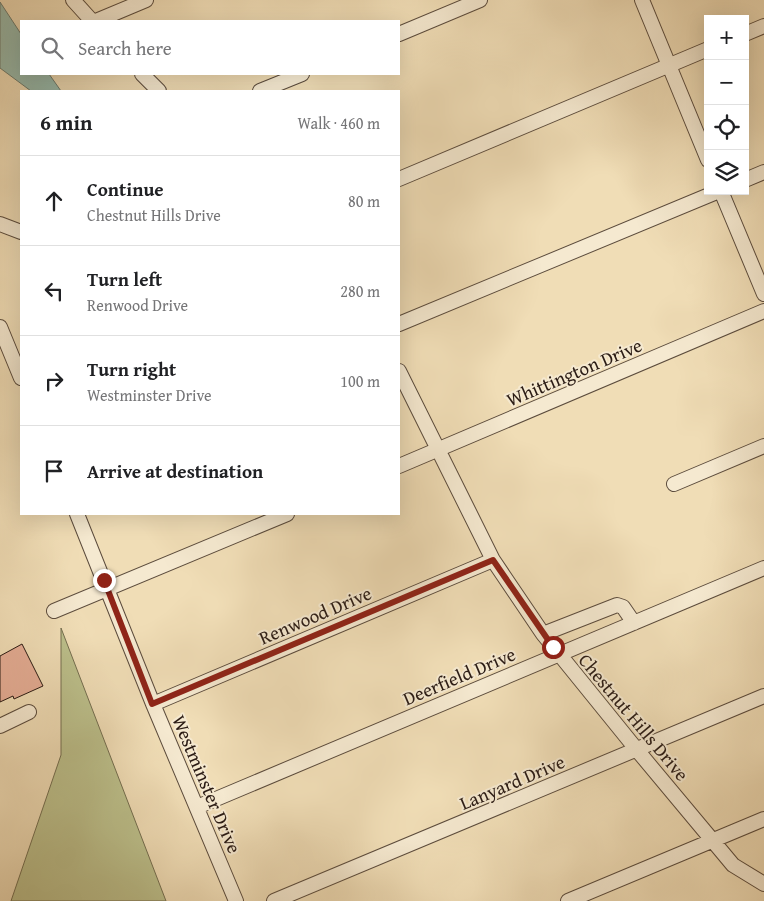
<!DOCTYPE html>
<meta charset="utf-8">
<style>
:root{--surface:#fff;--page:#f6f6f6;--text:#202124;--muted:#757577;--line:#e0e0e0}
body{margin:0;font-family:"Gentium Book Plus",serif;background:var(--page);color:var(--text)}
.controls{position:absolute;right:15px;top:15px;display:grid;overflow:hidden;border-radius:0px;box-shadow:0 5px 20px #0002}
.controls button{width:45px;height:45px;display:grid;place-items:center;padding:0;border:0;border-bottom:1px solid var(--line);background:var(--surface);color:var(--text);font:25px sans-serif}
.stop{position:absolute;width:15px;height:15px;margin:-11px;border:4px solid #8f2418;border-radius:50%;background:#fff}
.stop.end{background:#8f2418;border-color:#fff;box-shadow:0 1px 5px #0008}
.list{margin:0;padding:0;list-style:none}
h2{display:flex;justify-content:space-between;align-items:center;height:65px;margin:0;padding:0 20px;font-size:21px}
h2 small{font-size:16px;font-weight:400;color:var(--muted)}
.list li{display:grid;grid-template-columns:32px 1fr auto;gap:15px;align-items:center;box-sizing:border-box;height:90px;padding:0 20px;border-top:1px solid var(--line)}
.list b{display:block;font-size:19px;white-space:nowrap}
.list p{margin:0;font-size:16px;white-space:nowrap;color:var(--muted)}
.list em{font-size:16px;font-style:normal;color:var(--muted)}
.icon{flex:none;width:28px;height:28px;fill:none;stroke:currentColor;stroke-width:2;stroke-linecap:round;stroke-linejoin:round}
.map{position:relative;flex:none;width:764px;height:901px;overflow:hidden}
.search{position:absolute;background:var(--surface);box-shadow:0 5px 20px #0002;left:20px;top:20px;width:380px;height:55px;display:flex;align-items:center;gap:12px;box-sizing:border-box;padding:0 18px;border-radius:0px;color:var(--muted);font-size:19px}
.panel{position:absolute;background:var(--surface);box-shadow:0 5px 20px #0002;left:20px;top:90px;width:380px;height:425px;border-radius:0px}
.map>svg:first-child{display:block}
.green{fill:#bcc08c;stroke:#746e50}
.water{fill:#9abcad;stroke:#6e7c70}
.building{fill:#e5ae96;stroke:#2b1c15}
.lines{fill:none;stroke-linecap:round;stroke-linejoin:round}
.minor-casing{stroke:#5c4c3d;stroke-width:16}
.minor{stroke:#f5e9d0;stroke-width:14}
.route{stroke:#8f2418;stroke-width:6}
.labels{text-anchor:middle;stroke-width:4;stroke-linejoin:round;paint-order:stroke}
.street-label{font-size:19px;fill:#2b1c15;stroke:#f5e9d0}
</style>
<div class="map">
<svg width="764" height="901" viewBox="0 0 764 901">
<rect width="100%" height="100%" fill="#f0ddb6"/>
<filter id="stains"><feTurbulence type="fractalNoise" baseFrequency=".004" numOctaves="4"/><feColorMatrix values="0 0 0 0 .2 0 0 0 0 .09 0 0 0 0 .02 0 0 0 .5 -.17"/></filter>
<radialGradient id="worn" r=".72"><stop offset=".6" stop-color="#630" stop-opacity="0"/><stop offset="1" stop-color="#630" stop-opacity=".3"/></radialGradient>
<!-- green -->
<path class="green" d="M61 628 166 901H11L61 755Z"/>
<!-- water -->
<path class="water" d="M0 2 21 34V74H49L61 91H31L0 68Z"/>
<!-- building -->
<path class="building" d="M22 644 43 686 14 699 13 696 0 702V656Z"/>
<g class="lines">
<!-- minor casing -->
<g class="minor-casing">
<path id="minor" d="M73 0 92 21
M642 0 708 160
M96 21 146 0
M399 34 480 0
M745 34 764 26
M142 74 159 91
M260 91 302 74
M399 179 708 49
M745 180 764 172
M721 191 764 294
M0 224 21 232
M399 324 719 191
M0 327 21 378
M399 371 493 560 543 634 637 750 733 865 764 884
M399 466 764 311
M674 484 764 446
M77 514 153 704 236 901
M54 611 287 514
M543 634 617 605 623 607 634 623
M153 704 493 560
M0 726 29 712
M197 807 764 568
M274 901 764 696
M568 901 764 819"/>
</g>
<!-- minor -->
<use href="#minor" class="minor"/>
</g>
<g class="lines">
<!-- route -->
<path class="route" d="M104 580 152 704 493 560 553 647"/>
</g>
<g class="labels">
<!-- street labels -->
<g class="street-label">
<text transform="translate(574 372) rotate(-23)" y="7">Whittington Drive</text>
<text transform="translate(315 615) rotate(-23)" y="7">Renwood Drive</text>
<text transform="translate(459 676) rotate(-23)" y="7">Deerfield Drive</text>
<text transform="translate(634 717) rotate(50)" y="7">Chestnut Hills Drive</text>
<text transform="translate(512 782) rotate(-23)" y="7">Lanyard Drive</text>
<text transform="translate(207 784) rotate(67)" y="7">Westminster Drive</text>
</g>
</g>
<rect width="100%" height="100%" filter="url(#stains)"/>
<rect width="100%" height="100%" fill="url(#worn)"/>
</svg>
<div class="controls">
<button>+</button>
<button>−</button>
<button><svg class="icon" aria-label="locate" viewBox="0 0 24 24"><circle cx="12" cy="12" r="6"/><path d="M12 2v4M12 18v4M2 12h4M18 12h4"/></svg></button>
<button><svg class="icon" aria-label="layers" viewBox="0 0 24 24"><path d="M12 4l9 5-9 5-9-5zM3 14l9 5 9-5"/></svg></button>
</div>
<div class="stop" style="left:553px;top:647px"></div>
<div class="stop end" style="left:104px;top:580px"></div>
<div class="search"><svg class="icon" aria-label="search" viewBox="0 0 24 24"><circle cx="10" cy="10" r="6"/><path d="M15 15l6 6"/></svg>Search here</div>
<section class="panel">
<h2>6 min<small>Walk · 460 m</small></h2>
<ul class="list">
<li><svg class="icon" aria-label="ahead" viewBox="0 0 24 24"><path d="M12 20V5M6 11l6-6 6 6"/></svg><div><b>Continue</b><p>Chestnut Hills Drive</p></div><em>80 m</em></li>
<li><svg class="icon" aria-label="left" viewBox="0 0 24 24"><path d="M17 20v-9H6M10 6l-5 5 5 5"/></svg><div><b>Turn left</b><p>Renwood Drive</p></div><em>280 m</em></li>
<li><svg class="icon" aria-label="right" viewBox="0 0 24 24"><path d="M7 20v-9h11M14 6l5 5-5 5"/></svg><div><b>Turn right</b><p>Westminster Drive</p></div><em>100 m</em></li>
<li><svg class="icon" aria-label="arrive" viewBox="0 0 24 24"><path d="M6 21V4h12l-3 4 3 4H6"/></svg><div><b>Arrive at destination</b></div></li>
</ul>
</section>
</div>
